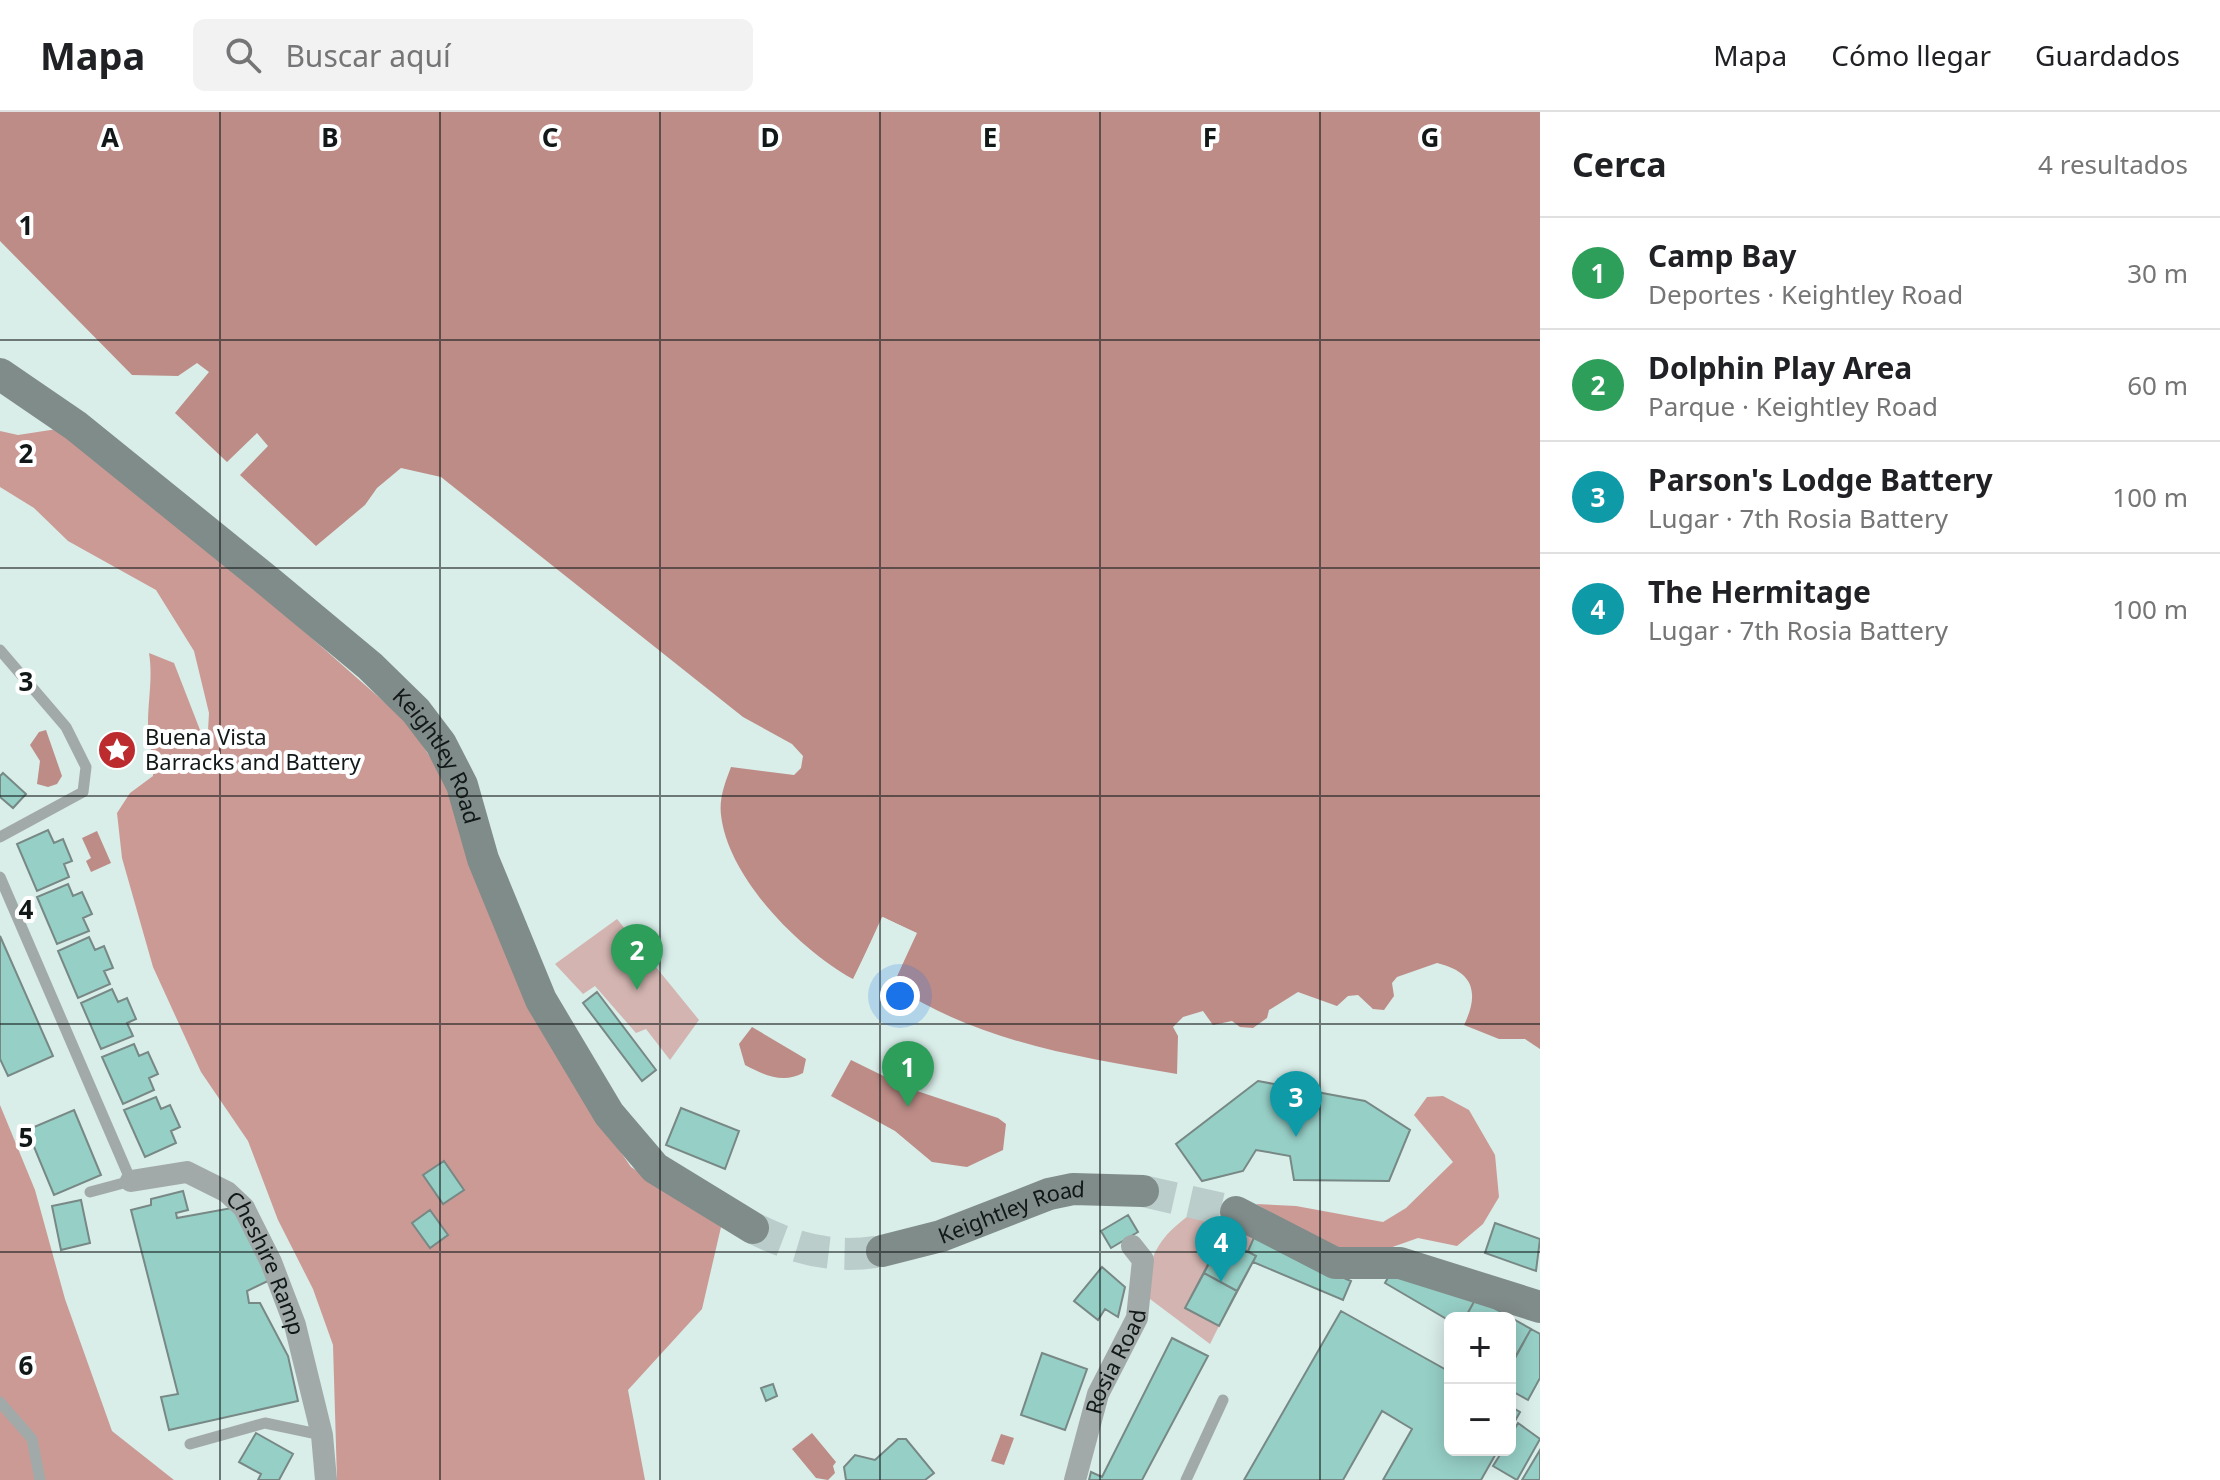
<!DOCTYPE html>
<html lang="es">
<meta charset="utf-8">
<style>
:root{--surface:#fff;--page:#f2f2f2;--text:#202124;--muted:#757577;--line:#e0e0e0;--accent:#bc2c2f}
body{margin:0;font-family:"Noto Sans",sans-serif;background:var(--page);color:var(--text)}
.controls{position:absolute;right:24px;bottom:24px;display:grid;overflow:hidden;border-radius:12px;box-shadow:0 4px 20px #0003}
.controls button{width:72px;height:72px;display:grid;place-items:center;padding:0;border:0;border-bottom:2px solid var(--line);background:var(--surface);color:var(--text);font:40px sans-serif}
.you{position:absolute;left:900px;top:884px;width:28px;height:28px;margin:-20px;border:6px solid #fff;border-radius:50%;background:#1a73e8;box-shadow:0 0 0 12px #1a73e833}
.badge{display:grid;place-items:center;width:52px;height:52px;border-radius:50%;background:var(--accent);color:#fff;font-size:26px;font-weight:700}
.pin{position:absolute;translate:-50% -66px;filter:drop-shadow(0 2px 4px #0008)}
.pin::after{content:'';position:absolute;top:42px;width:28px;height:24px;background:inherit;clip-path:polygon(0 0,100% 0,50% 100%)}
.list{margin:0;padding:0;list-style:none}
h2{display:flex;justify-content:space-between;align-items:center;height:104px;margin:0;padding:0 32px;font-size:34px}
h2 small{font-size:26px;font-weight:400;color:var(--muted)}
.list li{display:grid;grid-template-columns:52px 1fr auto;gap:24px;align-items:center;box-sizing:border-box;height:112px;padding:0 32px;border-top:2px solid var(--line)}
.list b{display:block;font-size:30px;white-space:nowrap}
.list p{margin:0;font-size:26px;white-space:nowrap;color:var(--muted)}
.list em{font-size:26px;font-style:normal;color:var(--muted)}
.icon{flex:none;width:44px;height:44px;fill:none;stroke:currentColor;stroke-width:2;stroke-linecap:round;stroke-linejoin:round}
.map{position:relative;flex:none;width:1540px;height:1368px;overflow:hidden}
header{display:flex;align-items:center;gap:48px;box-sizing:border-box;height:112px;padding:0 40px;background:var(--surface);border-bottom:2px solid var(--line)}
header strong{font-size:38px}
nav{display:flex;gap:44px;margin-inline-start:auto;font-size:28px}
.search{width:560px;height:72px;background:var(--page);display:flex;align-items:center;gap:20px;box-sizing:border-box;padding:0 28px;border-radius:12px;color:var(--muted);font-size:30px}
main{display:flex}
aside{flex:1;background:var(--surface)}
.map>svg:first-child{display:block}
.green{fill:#d3b4b0}
.forest{fill:#cc9a95}
.water{fill:#bd8c87}
.pier{fill:#d9ede9}
.building{fill:#96cfc6;stroke:#778885;stroke-width:2}
.lines{fill:none;stroke-linecap:round;stroke-linejoin:round}
.secondary-tunnel{stroke:#bbcdca;stroke-width:32;stroke-dasharray:32 16;stroke-linecap:butt}
.service{stroke:#a2aaa9;stroke-width:11}
.minor{stroke:#a2aaa9;stroke-width:22}
.secondary{stroke:#808c8a;stroke-width:32}
.grid{fill:none;stroke:#111817;stroke-width:2;stroke-opacity:0.55}
.labels{text-anchor:middle;stroke-width:8;stroke-linejoin:round;paint-order:stroke}
.poi-label{font-size:22px;fill:#111817;stroke:#fff;text-anchor:start}
.street-label{font-size:22px;fill:#111817;stroke:#fff}
.grid-label{font-size:26px;text-anchor:middle;font-weight:bold;fill:#111817;stroke:#fff;stroke-width:8;stroke-linejoin:round;paint-order:stroke}
</style>
<header>
<strong>Mapa</strong>
<div class="search"><svg class="icon" aria-label="search" viewBox="0 0 24 24"><circle cx="10" cy="10" r="6"/><path d="M15 15l6 6"/></svg>Buscar aquí</div>
<nav><a>Mapa</a><a>Cómo llegar</a><a>Guardados</a></nav>
</header>
<main>
<div class="map">
<svg width="1540" height="1368" viewBox="0 0 1540 1368">
<rect width="100%" height="100%" fill="#d9ede9"/>
<!-- green -->
<path class="green" d="M617 807 699 908 670 948 646 917 636 921 595 874 583 882 555 852Z
M1199 1096 1256 1121 1248 1139 1222 1126 1219 1214 1210 1232 1146 1184C1149 1138 1161 1123 1199 1096Z"/>
<!-- forest -->
<path class="forest" d="M57 317 240 463 407 610 451 677 584 987 631 1055 721 1115 702 1197 628 1278 645 1368H337L333 1233 313 1177 278 1108 248 1029 201 960 153 855 122 746 117 701 130 681 153 664C154 644 148 629 148 612 148 587 153 566 149 541L174 551 207 636 209 601 194 539 156 478 68 429 34 396 0 375V319L18 323Z
M1443 984 1469 998 1495 1043 1499 1085 1483 1112 1457 1134 1418 1126 1384 1138 1348 1144 1256 1092 1296 1094 1383 1110 1406 1096 1453 1050 1414 1003 1427 985Z
M0 993 35 1078 65 1187 112 1319 174 1368H0Z"/>
<!-- water -->
<path class="water" d="M0 0H1540V937L1525 927H1499L1464 913C1479 882 1475 860 1437 851L1397 865 1392 871 1394 884 1384 898 1373 897 1358 883 1348 884 1337 894 1298 880 1269 898 1267 906 1253 916 1240 915 1232 909 1213 913 1203 899 1183 905 1173 915 1178 924 1177 962C1078 945 978 930 893 873L916 821 883 805 853 867C800 838 728 766 721 703 719 686 725 671 731 655L794 663 801 656 803 644 792 632 743 605 441 365 401 356 377 376 365 393 316 434 240 363 268 334 257 321 227 350 175 301 209 260 197 251 178 264 132 263 0 129Z
M46 618 62 664 57 672 48 675 37 672 40 649 30 633 39 620Z
M97 719 111 751 91 760 86 749 91 746 82 726Z
M752 915 806 947 803 961C783 972 764 963 745 953L739 932Z
M851 948 908 976 998 1006 1006 1012 1003 1038 967 1055 932 1050 895 1019 831 984Z
M812 1321 836 1350 833 1354 835 1361 828 1368 816 1366 792 1337Z
M1001 1322 1014 1326 1004 1353 991 1349Z"/>
<!-- pier -->
<path class="pier" d="M882 805 917 821 891 877 889 872 911 823 884 810 856 869 852 871Z"/>
<!-- building -->
<path class="building" d="M3 661 26 682 13 696 0 685V664Z
M48 718 54 731 63 727 72 749 64 752 69 765 37 779 17 732Z
M68 772 73 784 82 780 92 802 83 806 89 819 57 832 37 785Z
M0 824 53 944 8 964 0 947Z
M89 825 95 838 104 834 113 856 104 859 110 872 78 886 58 839Z
M112 877 118 890 127 886 136 907 127 911 133 924 101 937 81 891Z
M597 880 656 958 642 969 583 891Z
M134 932 139 944 148 940 158 962 149 966 154 978 123 992 102 945Z
M1258 969 1365 989 1410 1018 1389 1069 1294 1068 1290 1044 1256 1038 1243 1059 1202 1069 1176 1032Z
M156 985 161 997 170 993 180 1015 171 1019 176 1031 145 1045 124 998Z
M681 996 739 1019 725 1057 666 1033Z
M74 998 101 1063 54 1083 27 1018Z
M444 1049 464 1078 443 1092 423 1063Z
M183 1079 188 1098 176 1101 177 1106 237 1095 270 1168 247 1179 249 1191H260L288 1244 298 1289 169 1318 161 1285 178 1282 131 1098 151 1093V1087Z
M81 1088 90 1131 61 1138 52 1094Z
M430 1098 448 1123 430 1136 412 1111Z
M1128 1103 1138 1120 1111 1136 1101 1119Z
M1495 1111 1540 1127 1536 1159 1485 1141Z
M1256 1121 1278 1138 1351 1169 1343 1188 1253 1150 1256 1144 1248 1139Z
M1222 1126 1256 1144 1219 1214 1185 1196Z
M1222 1126 1256 1144 1237 1179 1204 1161Z
M1102 1155 1125 1175 1118 1205 1105 1197 1098 1208 1074 1189Z
M1393 1157 1476 1186 1465 1206 1450 1209 1385 1171Z
M1204 1161 1237 1179 1219 1214 1185 1196Z
M1476 1186 1531 1217 1515 1246 1510 1243V1206H1465Z
M1341 1199 1450 1260V1338H1498L1481 1368H1383L1412 1317 1382 1299 1343 1368H1244Z
M1531 1217 1540 1222V1266L1528 1288 1510 1278V1254Z
M1172 1226 1208 1244 1142 1368H1089L1091 1360 1102 1365Z
M1042 1241 1087 1257 1065 1318 1021 1303Z
M773 1272 777 1284 766 1289 761 1276Z
M1510 1294 1520 1300 1510 1318Z
M1518 1311 1540 1327 1517 1368 1493 1354 1503 1338H1510V1325Z
M256 1321 293 1342 279 1368H258L261 1362 239 1350Z
M898 1327H906L934 1361 925 1368H846L844 1355 855 1343 875 1348Z
M1540 1338V1368H1522Z"/>
<g class="lines">
<!-- secondary-tunnel -->
<path class="secondary-tunnel" d="M1143 1079 1236 1100
M753 1116C798 1138 833 1147 882 1139"/>
<!-- service -->
<path class="service" d="M0 538 66 615 86 655 83 680 0 725
M0 765 131 1069 90 1080
M0 1290 32 1327 40 1368
M190 1332 265 1311 322 1323
M1186 1368 1223 1288"/>
<!-- minor -->
<g class="minor">
<path id="s1" d="M131 1069 187 1060 227 1080 244 1096 271 1150 295 1213 322 1323 326 1368"/>
<path id="s2" d="M1075 1368 1098 1282 1137 1206 1143 1148 1132 1134"/>
</g>
<!-- secondary -->
<g class="secondary">
<path id="s3" d="M0 262 76 314 269 470 370 554 416 599 441 632 462 673 483 747 541 888 609 1002 655 1056 753 1116"/>
<path d="M1236 1100 1335 1151H1400L1540 1195"/>
<path id="s4" d="M882 1139 941 1124 1049 1082 1073 1077 1143 1079"/>
</g>
</g>
<!-- grid -->
<path class="grid" d="M220 0V1368M440 0V1368M660 0V1368M880 0V1368M1100 0V1368M1320 0V1368M0 228H1540M0 456H1540M0 684H1540M0 912H1540M0 1140H1540"/>
<!-- icons -->
<defs>
<g id="sight-disc" transform="scale(2)"><circle r="9.5" fill="#bc2c2f" stroke="#fff"/><path d="M0-6L1.8-2.2L6-1.7L2.9 1.2L3.7 5.4L0 3.3L-3.7 5.4L-2.9 1.2L-6-1.7L-1.8-2.2Z" fill="#fff"/></g>
</defs>
<g fill-rule="evenodd">
<use href="#sight-disc" x="117" y="638"/>
</g>
<g class="labels">
<!-- poi labels -->
<g class="poi-label">
<text x="145" y="633">Buena Vista<tspan x="145" dy="25">Barracks and Battery</tspan></text>
</g>
<!-- street labels -->
<g class="street-label">
<text dy="8" stroke="none"><textPath href="#s3" startOffset="586">Keightley Road</textPath></text>
<text dy="8" stroke="none"><textPath href="#s4" startOffset="136">Keightley Road</textPath></text>
<text dy="8" stroke="none"><textPath href="#s1" startOffset="184">Cheshire Ramp</textPath></text>
<text dy="8" stroke="none"><textPath href="#s2" startOffset="126">Rosia Road</textPath></text>
</g>
</g>
<g class="grid-label">
<text x="110" y="35">A</text>
<text x="330" y="35">B</text>
<text x="550" y="35">C</text>
<text x="770" y="35">D</text>
<text x="990" y="35">E</text>
<text x="1210" y="35">F</text>
<text x="1430" y="35">G</text>
<text x="26" y="123">1</text>
<text x="26" y="351">2</text>
<text x="26" y="579">3</text>
<text x="26" y="807">4</text>
<text x="26" y="1035">5</text>
<text x="26" y="1263">6</text>
</g>
</svg>
<div class="controls">
<button>+</button>
<button>−</button>
</div>
<div class="you"></div>
<div class="pin badge" style="left:908px;top:995px;background:#2e9e5b">1</div>
<div class="pin badge" style="left:637px;top:878px;background:#2e9e5b">2</div>
<div class="pin badge" style="left:1296px;top:1025px;background:#0f9aa8">3</div>
<div class="pin badge" style="left:1221px;top:1170px;background:#0f9aa8">4</div>
</div>
<aside>
<h2>Cerca<small>4 resultados</small></h2>
<ul class="list">
<li><span class="badge" style="background:#2e9e5b">1</span><div><b>Camp Bay</b><p>Deportes · Keightley Road</p></div><em>30 m</em></li>
<li><span class="badge" style="background:#2e9e5b">2</span><div><b>Dolphin Play Area</b><p>Parque · Keightley Road</p></div><em>60 m</em></li>
<li><span class="badge" style="background:#0f9aa8">3</span><div><b>Parson's Lodge Battery</b><p>Lugar · 7th Rosia Battery</p></div><em>100 m</em></li>
<li><span class="badge" style="background:#0f9aa8">4</span><div><b>The Hermitage</b><p>Lugar · 7th Rosia Battery</p></div><em>100 m</em></li>
</ul>
</aside>
</main>
